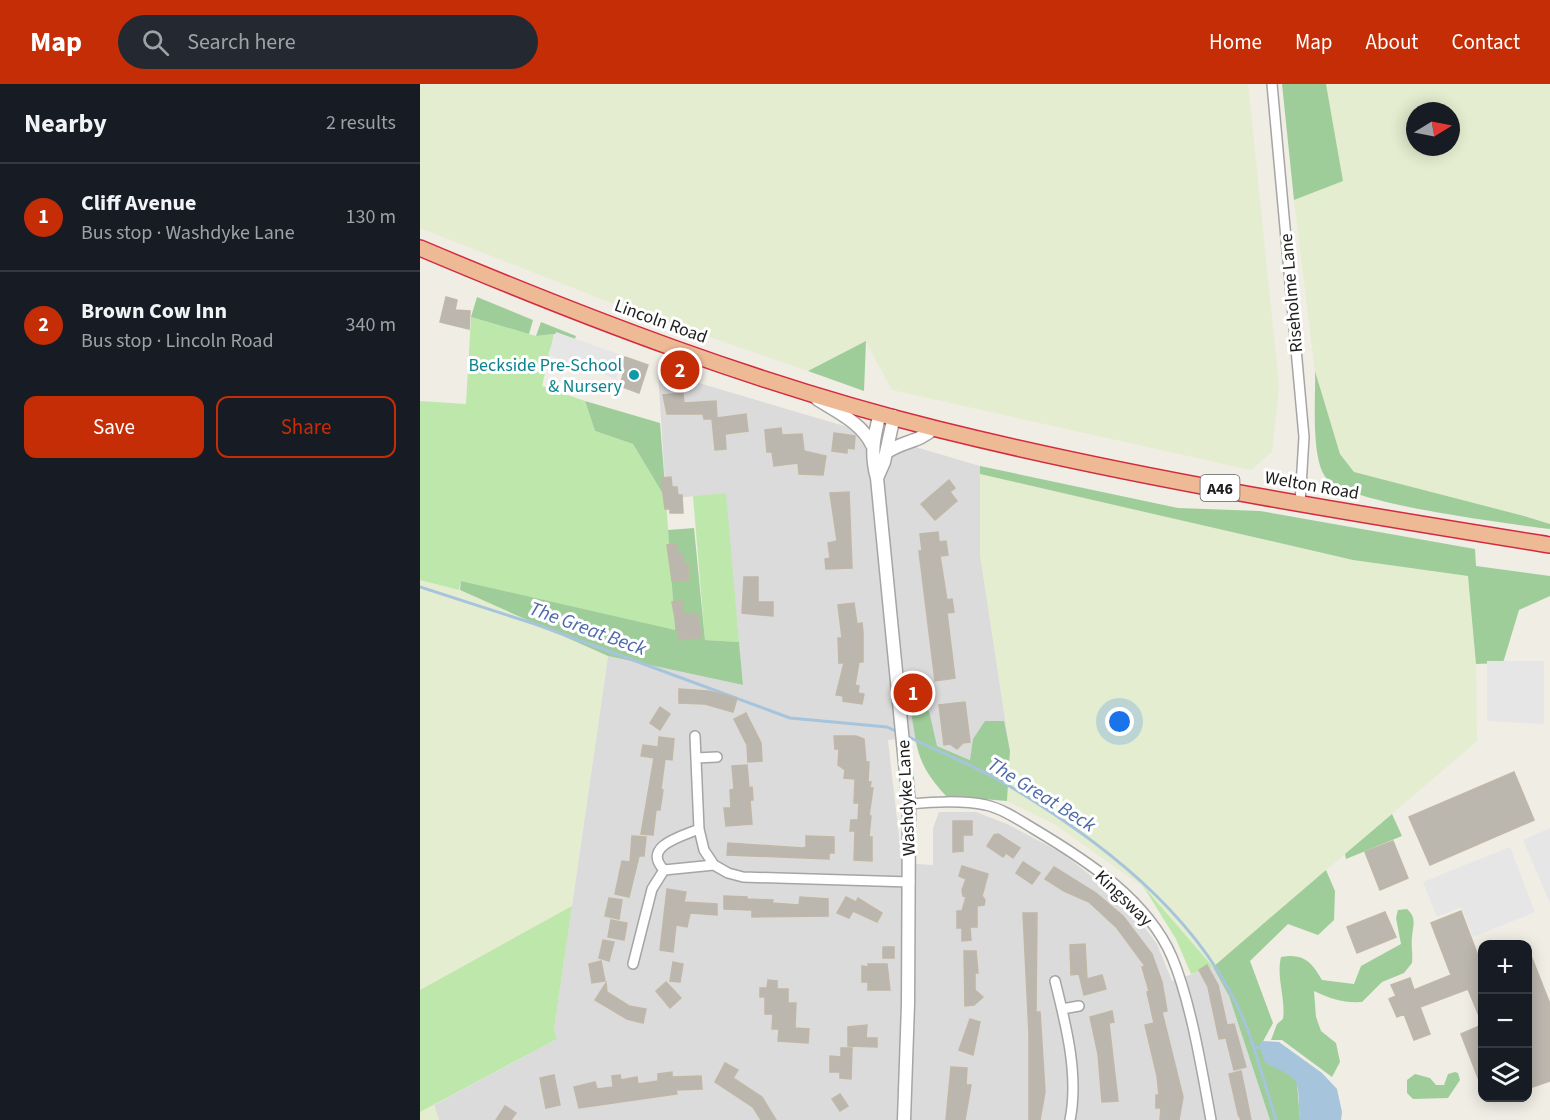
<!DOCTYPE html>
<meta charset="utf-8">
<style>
:root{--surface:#171b24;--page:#242831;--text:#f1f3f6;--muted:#9ea1a6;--line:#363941;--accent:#c52d06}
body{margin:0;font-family:"Source Sans 3",sans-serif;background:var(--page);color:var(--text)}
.controls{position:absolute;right:18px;bottom:18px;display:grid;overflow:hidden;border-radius:12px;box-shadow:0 3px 15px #0003}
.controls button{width:54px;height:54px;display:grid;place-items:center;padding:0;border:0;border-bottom:2px solid var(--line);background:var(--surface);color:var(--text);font:30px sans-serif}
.compass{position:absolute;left:986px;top:18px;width:54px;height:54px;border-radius:50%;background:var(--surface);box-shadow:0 3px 15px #0003;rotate:80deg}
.you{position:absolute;left:700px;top:638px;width:21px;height:21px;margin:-15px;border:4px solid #fff;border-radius:50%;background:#1a73e8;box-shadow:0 0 0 9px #1a73e833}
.badge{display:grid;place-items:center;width:39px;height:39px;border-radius:50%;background:var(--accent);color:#fff;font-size:20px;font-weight:700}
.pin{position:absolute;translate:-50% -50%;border:3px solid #fff;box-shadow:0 2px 6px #0006}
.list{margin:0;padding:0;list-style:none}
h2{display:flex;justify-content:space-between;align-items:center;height:78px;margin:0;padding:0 24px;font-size:26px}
h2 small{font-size:20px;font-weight:400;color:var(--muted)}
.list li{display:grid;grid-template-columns:39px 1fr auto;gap:18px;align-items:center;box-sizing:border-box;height:108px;padding:0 24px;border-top:2px solid var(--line)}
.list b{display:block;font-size:22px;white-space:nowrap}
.list p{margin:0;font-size:20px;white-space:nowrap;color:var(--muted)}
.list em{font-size:20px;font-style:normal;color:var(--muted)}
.actions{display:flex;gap:12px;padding:18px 24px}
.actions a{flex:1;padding:14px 0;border:2px solid var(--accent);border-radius:12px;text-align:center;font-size:21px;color:var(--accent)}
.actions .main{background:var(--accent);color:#fff}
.icon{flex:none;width:33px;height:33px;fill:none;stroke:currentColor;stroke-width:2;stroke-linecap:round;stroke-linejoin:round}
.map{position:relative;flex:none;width:1130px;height:1036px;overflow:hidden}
header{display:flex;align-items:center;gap:36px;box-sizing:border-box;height:84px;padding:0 30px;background:var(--accent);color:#fff}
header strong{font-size:28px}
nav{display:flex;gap:33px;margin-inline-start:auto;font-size:21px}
.search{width:420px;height:54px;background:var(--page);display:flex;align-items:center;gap:15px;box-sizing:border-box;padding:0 21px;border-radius:33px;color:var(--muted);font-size:22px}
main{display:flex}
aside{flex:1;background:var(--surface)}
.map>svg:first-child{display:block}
.residential{fill:#dcdbdb}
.farmland{fill:#e5edd0;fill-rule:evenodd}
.grass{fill:#bde7ab}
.forest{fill:#9fcd9a}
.parking{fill:#e6e6e6}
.water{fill:#a6c4db}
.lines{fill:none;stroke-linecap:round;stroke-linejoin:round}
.stream{stroke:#a6c4db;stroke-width:3}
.building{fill:#bbb6ae;stroke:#c0b7a7;stroke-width:1.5}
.minor-casing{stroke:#a5a5a5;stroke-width:12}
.tertiary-casing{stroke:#a5a5a5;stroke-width:15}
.trunk-casing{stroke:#d42a41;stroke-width:18}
.minor{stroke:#fff;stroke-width:9}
.tertiary{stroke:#fff;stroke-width:12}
.trunk{stroke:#eeba96;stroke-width:15}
.culture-dot{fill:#0f9aa8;stroke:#fff;stroke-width:2}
.labels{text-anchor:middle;stroke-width:6;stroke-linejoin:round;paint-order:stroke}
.shield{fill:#fff;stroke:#626262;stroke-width:1.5}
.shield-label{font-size:16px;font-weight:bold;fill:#1e1e1e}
.street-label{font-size:18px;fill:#1e1e1e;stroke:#fff}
.culture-label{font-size:18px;fill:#0d838f;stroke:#fff;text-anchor:end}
.water-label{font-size:20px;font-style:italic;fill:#4d69aa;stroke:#fff}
</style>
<header>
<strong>Map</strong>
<div class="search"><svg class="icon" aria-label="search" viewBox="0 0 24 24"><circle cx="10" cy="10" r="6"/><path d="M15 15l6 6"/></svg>Search here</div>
<nav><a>Home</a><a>Map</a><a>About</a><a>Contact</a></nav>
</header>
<main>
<aside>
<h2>Nearby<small>2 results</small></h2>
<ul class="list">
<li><span class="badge">1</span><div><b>Cliff Avenue</b><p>Bus stop · Washdyke Lane</p></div><em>130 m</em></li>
<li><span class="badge">2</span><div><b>Brown Cow Inn</b><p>Bus stop · Lincoln Road</p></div><em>340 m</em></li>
</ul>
<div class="actions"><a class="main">Save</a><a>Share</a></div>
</aside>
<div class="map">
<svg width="1130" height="1036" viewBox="0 0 1130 1036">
<rect width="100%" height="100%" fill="#efede4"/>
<!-- residential -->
<path class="residential" d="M238 287 560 382V470L590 667 583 637 553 655 551 676 517 662 491 628 499 671 494 653 468 656 482 779 513 781V744L519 728H556L587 740 642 769 707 820 737 860 752 897 793 883 809 912 850 1036H19L14 1021 137 955 134 945 188 572 323 601 305 409 246 415Z"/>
<!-- farmland -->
<path class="farmland" d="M0 0H828L859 302 852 368 831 386 472 306 446 258 388 287 199 222 0 144Z
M906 0H1130V440L954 395 934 388 920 370 895 287 874 116 923 97ZM995 27H1031V63H995Z
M560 390 933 476 1049 492 1056 580 1057 657 793 883 722 802 634 740 587 717 590 667 560 470Z
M0 496 40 506 188 572 152 822 0 906Z
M14 1021 19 1036H0V1028Z"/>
<!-- grass -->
<path class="grass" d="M51 233 116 252 134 250 122 302 165 317 175 347 213 360 246 415 255 547 41 497 39 506 0 496V317L46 320Z
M306 409 319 558 285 556 273 412Z
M723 802 793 883 771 890 756 855Z
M152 822 134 945 137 955 0 1028V906Z"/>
<!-- forest -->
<path class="forest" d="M862 0H906L923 97 874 116Z
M57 213 113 236 109 250 51 233Z
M121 238 156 252 154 257 134 250 116 252Z
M446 257 444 307 388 287Z
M895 287 920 370 934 388 1104 432 1130 440V445C1091 440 930 420 907 395 890 376 896 313 895 287Z
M165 317 240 339 246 415 213 360 175 347Z
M560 382 758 424 840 427 1055 465 1056 482 1130 492V512L1099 526 1083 579 1056 580 1048 492 933 476 560 390Z
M274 444 285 556 319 558 323 601 188 572 40 506 41 497 255 546 248 446Z
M509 627 517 662 550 676 553 655 565 637H584L590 667 587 717 526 712C497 680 498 669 491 628Z
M972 730 982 752 926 775 925 770Z
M906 786 915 807 914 836 898 851 868 840 830 877 853 939 840 963 874 993 877 998 880 1036H850L809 912 793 883Z
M987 825C997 834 993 841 992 853 991 861 993 870 992 879L984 889 962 898 942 918C923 919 911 915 894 907L896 933 901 947 916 959 920 978 912 993 862 956H851L857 940 863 935C866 914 856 894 861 873 883 869 891 877 902 896L934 900 941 882 981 860 976 834 978 826Z
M1035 988 1038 989 1040 996 1028 1014 993 1015 987 1009V996L995 990 1010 994 1016 1001H1024L1028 990Z"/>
<!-- parking -->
<path class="parking" d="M136 248 204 272 196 295 128 271Z
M1067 577H1124V640L1067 637Z
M1130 744V817H1129L1103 756Z
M1090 763 1115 828 1053 853 1041 823 1017 833 1003 798Z"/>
<!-- water -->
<path class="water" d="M841 957 859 958 902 989 917 1005 922 1028 921 1036H880C877 994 884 997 845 979L840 963Z"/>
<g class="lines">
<!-- stream -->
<path class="stream" d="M0 503 115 540 370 634 467 643 478 648
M487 652C520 669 554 681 586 700 689 761 797 845 834 964L840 963
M834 964 856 1036"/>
</g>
<!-- building -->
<path class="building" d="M26 213 37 216 35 226 50 227 49 245 20 238Z
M205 273 228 281 219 309 200 302 204 287 200 286Z
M263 309 264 319 296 317 297 334 326 330 328 347 305 350 306 365 295 366 292 335H284L283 330H247L243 311Z
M361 344 362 351 382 350 384 367 406 372 403 391 379 390 378 379 354 382 352 368H347L345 346Z
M414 349 435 352 434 365 427 364V369L412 367Z
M251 393 252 403H257L258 411H262L263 429H250V425H245L241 394Z
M529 396 535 404 530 408 537 417 515 436 501 420Z
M429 408 432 484 406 485 405 475 410 474 408 459 417 457 410 409Z
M518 448 519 458 526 457 528 471 520 472 527 516 532 515 534 528 527 529 535 594 515 597 499 467H502L500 450Z
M257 460 258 470H263L264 481 268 480 269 496 252 497 247 461Z
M324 493H338V518H353V532L322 529Z
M262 517 264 530 277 529 282 553 259 556 252 518Z
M434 519 437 540 442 539 443 548V578H439L435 601 439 602 438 609 444 610 442 620 423 617V612L416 611 424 579H419L418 554H422L418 521Z
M259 605 288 607 317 614 313 628 285 620 259 619Z
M545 618 550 658 543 659 537 665 530 660 524 661 519 621Z
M240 623 250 630 240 646 230 639Z
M326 629 341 659 342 677 328 678 327 661 314 635Z
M414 652H436L444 655 446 678H449L448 698H451L450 704H453L449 732H451L449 753H452V777L434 776 435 747H430L431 736H438L439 719H434L435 695 424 694 425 686 418 681 419 665H415Z
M239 653 254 655 252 676 245 675 241 705 243 706 240 726H236L233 751 221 750 234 674 221 672 223 661 238 663Z
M327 681 329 704 332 703 333 716H330L332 740 306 742 304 724H311L310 706 314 705 312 682Z
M1094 688 1114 736 1010 781 989 733Z
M533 737H552V751H543V767L533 768Z
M578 750 600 764 593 774 586 769 583 773 567 762 574 751Z
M212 752 226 753 224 772H219L209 813 195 810 202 777 210 778Z
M386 752 414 753V769H409V775L307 771 308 759 383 764 386 763Z
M973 757 988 794 960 806 945 768Z
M603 778 620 789 612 800 596 789Z
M542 782 568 790 562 812 565 816 564 821 557 822V843H550L551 856 542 857V844H537V827H542L546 813 543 812 542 806 546 795 539 792Z
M634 783 676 809 703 832 732 870 742 898 747 927 742 928 763 1013 759 1036H740L741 1024H736V1011H739L737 992 725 941 734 939 727 908 729 907 722 883 725 882 697 844 669 818 644 807 625 795Z
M247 805 266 808 264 818 297 820V831L270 829 267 843 256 841 253 868 240 866Z
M304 812 327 813V815L353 816 352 819 379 821 380 813 408 815V832L332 833V826L304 825Z
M426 813 436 818 438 814 462 829 457 838 433 827 429 834 417 829Z
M189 814 202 816 199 835 185 832Z
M1041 827 1060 877 1062 876V939L1048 905 1000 923 1010 950 994 956 984 930 977 933 969 915 976 912 971 901 990 894 994 906 1031 891 1011 839Z
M965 828 976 853 937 869 927 843Z
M603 829H617L616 928H620L625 1008 620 1036H609V950Z
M191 836 207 839 204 856 188 853Z
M183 856 194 858 189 877 179 874Z
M665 860 667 895 682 891 686 905 664 911 659 890 651 891 650 861Z
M463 863H474V874H463Z
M1108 864 1130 920V997L1107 1005Z
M544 867H556L558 889H555V906L563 913 554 921 545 922Z
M181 877 185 897 172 899 169 880Z
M253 878 263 880 260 898 250 897Z
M448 880H467L470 906H448V898H442V882L448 883Z
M787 881 798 901 807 941 814 940 826 983 814 986 806 954 799 955 788 903 779 886Z
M348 896 357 897V905H368V919H376L375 944 389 945 388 959 358 957 359 945H352L353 930H345V913H340V904H347Z
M246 898 261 914 250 924 236 907Z
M186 899 187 908 209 922 226 925 223 939 207 935 175 916Z
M692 927 694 938 689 939 698 1017 682 1018 678 970 670 933Z
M550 935 560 938 553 971 539 966Z
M447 941 446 954H457V963L428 962V943Z
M1062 941V1004L1041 950Z
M421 964H432L431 995 420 994V988H410V972L421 973Z
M305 979 318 986 313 994 342 1013 356 1036H341L333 1023 295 998Z
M531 983 547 984 546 1001H551L545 1036H526Z
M821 987 826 1011 831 1036H821L818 1030 809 990Z
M252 988V993L281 992 282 1005 256 1006 257 1010 159 1024 154 1003 175 998 177 1005 193 1003 192 992 200 991 201 996 217 993 218 1000 238 997V990Z
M134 991 140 1021 126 1024 120 994Z
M420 1010 428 1022 420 1027 412 1015Z
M85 1022 96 1029 91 1036H76Z"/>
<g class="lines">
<!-- minor casing -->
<g class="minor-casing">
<path id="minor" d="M852 0 884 353 880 419
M275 652 279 745
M276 674 297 673
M489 720C514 718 541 716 566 721 583 725 599 736 614 745 666 776 727 815 752 873 771 918 782 987 791 1036
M244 786C221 762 263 752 279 745L284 766 294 781
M213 880 232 805 244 786 294 781 308 789 323 793 490 798
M635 897C646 941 659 991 650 1036
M642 925 659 922"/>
</g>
<!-- tertiary casing -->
<g class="tertiary-casing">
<path id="tertiary" d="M397 315C417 328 442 339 452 361
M460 329C454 352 450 370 457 394L489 720 488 920 484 1036
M467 368C485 356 498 359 514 344
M457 394 464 378 474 332"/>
</g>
<!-- trunk casing -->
<g class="trunk-casing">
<path id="trunk" d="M0 164C168 235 340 301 517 345 718 395 925 428 1130 461"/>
</g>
<!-- minor -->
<use href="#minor" class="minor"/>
<!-- tertiary -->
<use href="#tertiary" class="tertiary"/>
<!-- trunk -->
<use href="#trunk" class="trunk"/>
</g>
<!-- markers -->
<circle class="culture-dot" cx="214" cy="291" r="6"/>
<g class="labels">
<!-- shield labels -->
<rect class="shield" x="780.5" y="391" width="39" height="26" rx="4.5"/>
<g class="shield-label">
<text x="800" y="410">A46</text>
</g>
<!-- street labels -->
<g class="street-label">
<text transform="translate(871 209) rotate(-95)" y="6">Riseholme Lane</text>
<text transform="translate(241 237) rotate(20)" y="6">Lincoln Road</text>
<text transform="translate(892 401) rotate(10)" y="6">Welton Road</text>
<text transform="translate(486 714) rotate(-93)" y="6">Washdyke Lane</text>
<text transform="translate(704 814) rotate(44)" y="6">Kingsway</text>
</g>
<!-- culture labels -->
<g class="culture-label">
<text x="202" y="287">Beckside Pre-School<tspan x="202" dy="21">&amp; Nursery</tspan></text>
</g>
<!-- water labels -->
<g class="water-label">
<text transform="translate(168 544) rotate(20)" y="7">The Great Beck</text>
<text transform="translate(622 710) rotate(32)" y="7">The Great Beck</text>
</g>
</g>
</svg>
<div class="controls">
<button>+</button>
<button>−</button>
<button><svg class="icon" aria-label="layers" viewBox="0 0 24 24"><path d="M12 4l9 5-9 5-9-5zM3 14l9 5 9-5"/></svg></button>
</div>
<svg class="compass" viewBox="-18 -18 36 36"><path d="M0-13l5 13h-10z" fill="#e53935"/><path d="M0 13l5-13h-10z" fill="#9ea1a6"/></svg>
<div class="you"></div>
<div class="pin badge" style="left:493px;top:609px">1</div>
<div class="pin badge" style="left:260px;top:286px">2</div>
</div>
</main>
